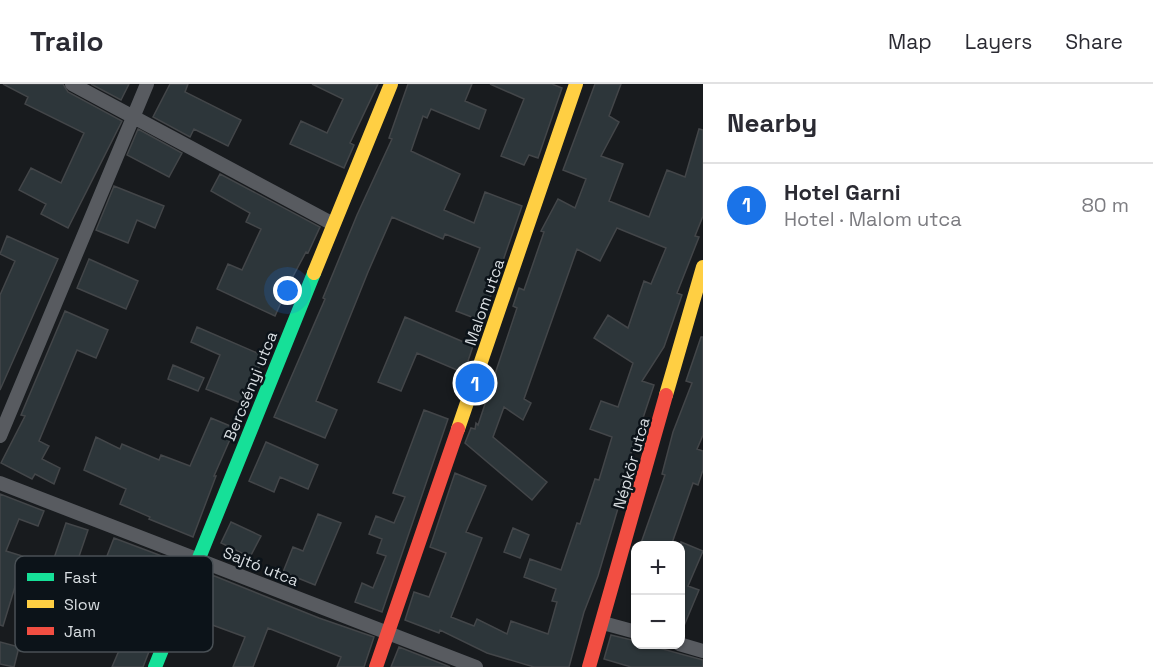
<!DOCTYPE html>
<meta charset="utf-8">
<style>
:root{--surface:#fff;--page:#f7f7f7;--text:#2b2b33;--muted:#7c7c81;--line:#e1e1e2;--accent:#1a73e8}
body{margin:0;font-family:"Space Grotesk",sans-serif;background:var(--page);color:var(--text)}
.controls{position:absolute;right:18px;bottom:18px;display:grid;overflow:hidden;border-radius:12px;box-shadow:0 2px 4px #0004}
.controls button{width:54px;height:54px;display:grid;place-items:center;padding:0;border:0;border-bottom:2px solid var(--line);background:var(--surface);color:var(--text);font:30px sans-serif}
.you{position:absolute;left:288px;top:207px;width:21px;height:21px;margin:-15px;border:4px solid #fff;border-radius:50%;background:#1a73e8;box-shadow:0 0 0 9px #1a73e833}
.badge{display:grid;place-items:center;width:39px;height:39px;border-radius:50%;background:var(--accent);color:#fff;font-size:20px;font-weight:700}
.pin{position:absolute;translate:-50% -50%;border:3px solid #fff;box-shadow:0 2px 6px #0006}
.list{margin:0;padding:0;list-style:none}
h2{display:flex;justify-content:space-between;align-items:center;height:78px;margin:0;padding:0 24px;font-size:26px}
h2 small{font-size:20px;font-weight:400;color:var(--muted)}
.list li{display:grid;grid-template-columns:39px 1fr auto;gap:18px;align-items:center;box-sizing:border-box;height:84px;padding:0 24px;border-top:2px solid var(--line)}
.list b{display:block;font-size:22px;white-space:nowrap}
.list p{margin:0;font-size:20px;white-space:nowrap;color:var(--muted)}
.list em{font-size:20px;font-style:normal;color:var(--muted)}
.map{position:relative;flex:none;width:703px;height:583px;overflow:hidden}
header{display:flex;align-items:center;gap:36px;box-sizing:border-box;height:84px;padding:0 30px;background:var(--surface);border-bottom:2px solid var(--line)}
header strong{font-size:28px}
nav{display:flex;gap:33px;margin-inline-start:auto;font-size:21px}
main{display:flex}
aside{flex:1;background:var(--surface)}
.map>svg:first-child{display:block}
.building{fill:#2d363a;stroke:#434649;stroke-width:1.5;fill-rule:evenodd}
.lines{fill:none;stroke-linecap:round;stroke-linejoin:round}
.street{stroke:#585b60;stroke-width:14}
.fast{stroke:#16e098;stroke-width:14}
.slow{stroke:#ffcf43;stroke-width:14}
.jam{stroke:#f24e42;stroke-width:14}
.labels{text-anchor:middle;stroke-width:5;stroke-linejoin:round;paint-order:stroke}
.street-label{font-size:16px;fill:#d8dde1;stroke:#0c1319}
.key{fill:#0c1319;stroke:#495055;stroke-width:1.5}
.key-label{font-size:16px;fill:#d8dde1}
</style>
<header>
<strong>Trailo</strong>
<nav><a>Map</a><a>Layers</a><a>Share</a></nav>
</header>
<main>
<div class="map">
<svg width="703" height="583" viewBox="0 0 703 583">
<rect width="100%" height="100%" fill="#181b1e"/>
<!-- building -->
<path class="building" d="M3 0H63L68 8 122 37 68 144 41 130 46 120 19 106 31 84 61 99 84 49 25 20 28 13Z
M91 0H129L121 16Z
M170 0H188L185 8 241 36 228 62 194 45 190 53 153 33Z
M312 0H378L350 59 354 61 344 84 290 60 301 37 327 49 343 15Z
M408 0H472L465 17 486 26 479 45 431 25 427 34 423 32 411 67 460 90 444 126 474 139 485 108 522 122 482 237 456 227 480 164 445 150 443 155 392 133 368 188 316 317 337 326 325 354 274 333 325 215 323 214 357 131 392 55 389 54Z
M490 0H552L562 4 538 74 529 71 524 81 501 72 524 15Z
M595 0H621L609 32 619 38 601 72 623 80 609 117 649 133 667 86 685 93 699 45 703 46V132L695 152 699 153 677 209 682 211 664 263 642 297 654 301 620 403 624 404 598 492 584 528 569 583H534L487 569 440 546 439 549 405 536 414 508 429 513 446 469 430 463 455 389 486 402 466 448 482 454 451 533 474 542 477 535 507 550 511 537 548 550 557 518 552 517 556 505 524 493 530 475 561 486 577 439 580 440 595 395 599 396 612 353 590 345 601 317 618 323 633 279 594 254 608 231 628 244 644 197 651 200 666 164 617 144 600 177 577 165 524 315 531 319 523 336 504 323 493 353 547 398 532 416 465 359 471 344 475 345 476 339 478 341 517 224 513 222 519 204 524 206 544 148 541 147 558 115 575 124 586 95 563 86Z
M138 45 182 69 169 93 127 71Z
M220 90 320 143 308 169 306 168 290 198 275 232 217 205 228 180 242 186 261 145 246 138 250 129 211 107Z
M114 102 164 122 155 144 137 136 128 159 96 146Z
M7 152 58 175 0 306V211L15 177 0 170Z
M89 175 138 197 126 225 77 204Z
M65 227 108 246 96 274 77 266 39 357 49 362 42 375 60 384 54 400 35 390 32 395 1 379 25 332 21 331Z
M405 233 473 262 464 289 417 269 401 307 378 298Z
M197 243 264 272 243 320 206 305 220 271 191 258Z
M701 253H703V351L697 365 703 367V386L698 401 693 399 671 462H640L665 391 662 390 673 348 692 299 686 297Z
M173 281 204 294 198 307 168 295Z
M424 326 448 335 382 528 355 518 362 499 373 504 386 472 377 469 382 455 369 450 376 432 394 439 405 413 393 409Z
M211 334 235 344 214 392H216L193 453 149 435 150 433 120 420 126 405 84 386 96 353 120 365 122 360 159 376 161 371 190 382Z
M266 358 318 381 308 405 280 393 274 408 249 397Z
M0 410 44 427 38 442 19 435 6 467 35 476 29 497 18 493 3 542 0 541Z
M318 430 341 439 315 501 283 488 293 463 303 467Z
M231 438 261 452 250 473 221 459Z
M66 439 88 446 73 490 51 483Z
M513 444 529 451 520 474 504 468Z
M114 454 183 480 143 583H112L129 543 86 526ZM126 477 153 488 141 518 114 507Z
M681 458 703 467 688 502 699 506 681 549Z
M212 491 319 534 374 553 364 583H337L341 573 268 544 253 583H233L245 553 196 535Z
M611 551 636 557V561H648L703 576V583H631L604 575Z
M0 558 19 563 14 583 0 580Z
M399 563 450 583H391Z"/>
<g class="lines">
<!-- street -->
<path class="street" d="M72 0 333 140
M0 352 147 0
M0 399 476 583
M603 539 636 548
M679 560 703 567"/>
<!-- fast -->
<path class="fast" d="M155 583 314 189"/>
<!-- slow -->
<path class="slow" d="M314 189 391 0
M666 311 703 183
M458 345 576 0"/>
<!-- jam -->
<path class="jam" d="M376 583 458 345
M589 583 666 311"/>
</g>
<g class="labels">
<!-- street labels -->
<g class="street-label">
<text transform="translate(484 218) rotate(-71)" y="6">Malom utca</text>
<text transform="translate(250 302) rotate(-68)" y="6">Bercsényi utca</text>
<text transform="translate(631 379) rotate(-74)" y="6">Népkör utca</text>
<text transform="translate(261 482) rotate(22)" y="6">Sajtó utca</text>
</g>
</g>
<!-- legend -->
<rect x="15" y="472" width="198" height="96" rx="9" class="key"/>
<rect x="27" y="489" width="27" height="8" fill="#16e098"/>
<rect x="27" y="516" width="27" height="8" fill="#ffcf43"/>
<rect x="27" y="543" width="27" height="8" fill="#f24e42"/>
<g class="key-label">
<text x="64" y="499">Fast</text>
<text x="64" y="526">Slow</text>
<text x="64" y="553">Jam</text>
</g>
</svg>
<div class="controls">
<button>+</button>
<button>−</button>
</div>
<div class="you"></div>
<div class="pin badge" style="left:475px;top:299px">1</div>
</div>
<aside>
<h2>Nearby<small></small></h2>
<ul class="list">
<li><span class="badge">1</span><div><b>Hotel Garni</b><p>Hotel · Malom utca</p></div><em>80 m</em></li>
</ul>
</aside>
</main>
